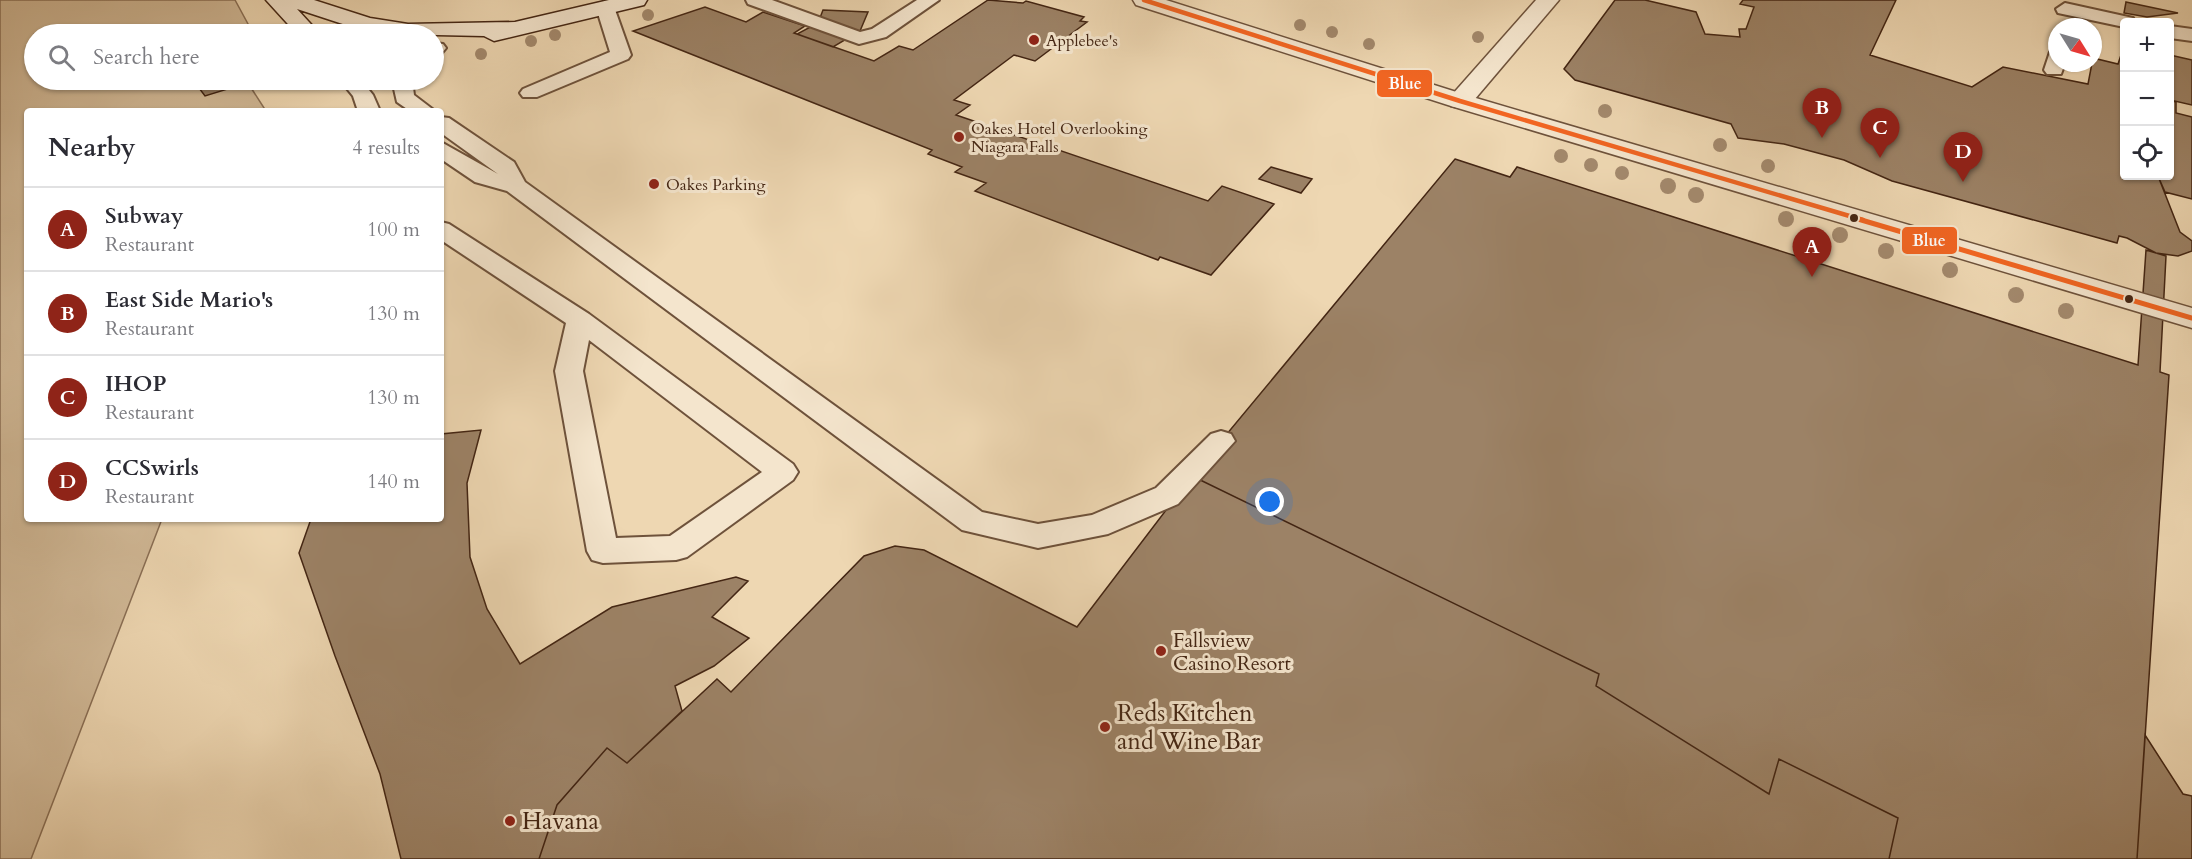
<!DOCTYPE html>
<meta charset="utf-8">
<style>
:root{--surface:#fff;--page:#f2f2f3;--text:#2b2b33;--muted:#7c7c81;--line:#e1e1e2;--accent:#8f2418}
body{margin:0;font-family:Cardo,serif;background:var(--page);color:var(--text)}
.controls{position:absolute;right:18px;top:18px;display:grid;overflow:hidden;border-radius:6px;box-shadow:0 2px 4px #0004}
.controls button{width:54px;height:54px;display:grid;place-items:center;padding:0;border:0;border-bottom:2px solid var(--line);background:var(--surface);color:var(--text);font:30px sans-serif}
.compass{position:absolute;left:2048px;top:18px;width:54px;height:54px;border-radius:50%;background:var(--surface);box-shadow:0 2px 4px #0004;rotate:127deg}
.you{position:absolute;left:1270px;top:502px;width:21px;height:21px;margin:-15px;border:4px solid #fff;border-radius:50%;background:#1a73e8;box-shadow:0 0 0 9px #1a73e833}
.badge{display:grid;place-items:center;width:39px;height:39px;border-radius:50%;background:var(--accent);color:#fff;font-size:20px;font-weight:700}
.pin{position:absolute;translate:-50% -50px;filter:drop-shadow(0 2px 3px #0008)}
.pin::after{content:'';position:absolute;top:32px;width:21px;height:18px;background:inherit;clip-path:polygon(0 0,100% 0,50% 100%)}
.list{margin:0;padding:0;list-style:none}
h2{display:flex;justify-content:space-between;align-items:center;height:78px;margin:0;padding:0 24px;font-size:26px}
h2 small{font-size:20px;font-weight:400;color:var(--muted)}
.list li{display:grid;grid-template-columns:39px 1fr auto;gap:18px;align-items:center;box-sizing:border-box;height:84px;padding:0 24px;border-top:2px solid var(--line)}
.list b{display:block;font-size:22px;white-space:nowrap}
.list p{margin:0;font-size:20px;white-space:nowrap;color:var(--muted)}
.list em{font-size:20px;font-style:normal;color:var(--muted)}
.icon{flex:none;width:33px;height:33px;fill:none;stroke:currentColor;stroke-width:2;stroke-linecap:round;stroke-linejoin:round}
.map{position:relative;flex:none;width:2192px;height:859px;overflow:hidden}
.search{position:absolute;background:var(--surface);box-shadow:0 2px 4px #0004;left:24px;top:24px;width:420px;height:66px;display:flex;align-items:center;gap:15px;box-sizing:border-box;padding:0 21px;border-radius:33px;color:var(--muted);font-size:22px}
.panel{position:absolute;background:var(--surface);box-shadow:0 2px 4px #0004;left:24px;top:108px;width:420px;height:414px;border-radius:6px}
.map>svg:first-child{display:block}
.green{fill:#d1b997;stroke:#8a6f55;stroke-width:1.5}
.building{fill:#9c8266;stroke:#432513;stroke-width:1.5}
.lines{fill:none;stroke-linecap:round;stroke-linejoin:round}
.service-casing{stroke:#6e523b;stroke-width:4}
.minor-casing{stroke:#6e523b;stroke-width:3}
.tertiary-casing{stroke:#6e523b;stroke-width:3}
.secondary-casing{stroke:#432513;stroke-width:3}
.service{fill:#f4e5cd;fill-rule:evenodd}
.minor{fill:#f4e5cd;fill-rule:evenodd}
.tertiary{fill:#f4e5cd;fill-rule:evenodd}
.secondary{fill:#f4e5cd;fill-rule:evenodd}
.bus-1-far1-casing{stroke:#f4e5cd;stroke-width:8}
.bus-1-casing{stroke:#f4e5cd;stroke-width:10}
.bus-1-far1{stroke:#f26522;stroke-width:4.5}
.bus-1{stroke:#f26522;stroke-width:5}
.tree{fill:#a3896d}
.poi-dot{fill:#8f2418;stroke:#f4e5cd;stroke-width:2}
.bus-dot{fill:#432513;stroke:#f4e5cd;stroke-width:2}
.labels{text-anchor:middle;stroke-width:6;stroke-linejoin:round;paint-order:stroke}
.far-poi-label{font-size:16px;fill:#432513;stroke:#f4e5cd;text-anchor:start}
.poi-label{font-size:20px;fill:#432513;stroke:#f4e5cd;text-anchor:start}
.near-poi-label{font-size:24px;fill:#432513;stroke:#f4e5cd;text-anchor:start}
.line-badge{stroke:#f4e5cd;stroke-width:2}
.badge-label{font-size:16px;text-anchor:middle;font-weight:bold;fill:#fff}
</style>
<div class="map">
<svg width="2192" height="859" viewBox="0 0 2192 859">
<rect width="100%" height="100%" fill="#eed7b2"/>
<filter id="stains"><feTurbulence type="fractalNoise" baseFrequency=".00333" numOctaves="4"/><feColorMatrix values="0 0 0 0 .2 0 0 0 0 .09 0 0 0 0 .02 0 0 0 .5 -.17"/></filter>
<radialGradient id="worn" r=".72"><stop offset=".6" stop-color="#630" stop-opacity="0"/><stop offset="1" stop-color="#630" stop-opacity=".3"/></radialGradient>
<!-- green -->
<path class="green" d="M0 0H235L248 24 249 34H34V80H246L266 111H27V519H162L31 859H0Z"/>
<!-- building -->
<path class="building" d="M988 0 1023 3 1026 1 1084 17 1080 21 1087 22 1035 61 1014 55 954 100 970 105 956 115 1208 201 1222 186 1274 204 1211 275 1160 257 1158 260 975 191 986 183 955 172 962 167 928 154 932 150 633 31 705 7 746 22 763 12 805 26 794 33 874 61 899 46 913 50Z
M1615 0H1645L1696 12 1705 34 1740 37 1739 29H1746L1754 7 1740 4 1743 0H1896L1870 55 1972 87 2003 67 2088 84 2093 58 2118 64 2124 46V90L2122 89 2124 96V176H2158L2180 232 2192 241V251L2178 256 2156 253 2127 238 2119 236 2117 243 1892 181 1844 160 1784 144 1738 138 1731 124 1575 80 1564 69Z
M2126 2 2178 13 2147 17 2124 13Z
M823 10 868 12 860 31 833 47 797 34 818 23Z
M2170 55 2192 60V105L2170 100Z
M193 80H257L205 96Z
M2170 100 2176 102V113L2192 117V199L2165 192 2158 176H2170Z
M1455 159 1510 177 1517 167 2138 365 2146 250 2166 256 2160 372 2169 375 2137 859H1889L1898 818 1779 759 1769 794 1596 686 1599 674 1192 476Z
M1271 167 1312 179 1301 193 1259 179Z
M481 430 467 483 470 557 487 609 520 664 612 607 736 577 748 581 712 617 749 638 714 666 675 686 682 711 627 763 607 748 557 805 539 859H401L380 774 335 656 299 553 311 519H441V434Z
M1192 476 1599 674 1596 686 1769 794 1779 759 1898 818 1889 859H539L557 805 607 748 627 763 717 679 731 692 864 556 895 546 924 550 1077 627Z
M2145 735 2183 794 2192 796V859H2137Z"/>
<g class="lines">
<!-- service casing -->
<g class="service-casing">
<path id="service" d="M746 0H772L860 32 872 29 917 0H939L886 37 859 44 748 4Z
M605 1 614 7 631 55 628 59 537 97H523L520 93 523 89 610 52 596 7Z
M2065 3 2133 18 2135 22H2124V27L2058 13 2056 9Z
M2170 26 2192 29V41L2170 38Z
M434 43 443 44 446 48 441 54 434 56Z
M2057 50V63H2065L2061 74H2047L2044 70 2050 52Z
M340 80H361L373 95 380 111H358L353 96Z
M392 80H412L414 95 435 111H410L397 102Z
M441 117 449 118 514 162 525 182 982 512 1038 524 1092 515 1156 488 1211 434 1221 431 1231 434 1235 441 1178 504 1108 534 1038 548 962 530 507 191 475 182 441 159V142L498 174 441 133Z
M441 222 449 224 589 314 793 464 798 472 793 480 687 557 676 560 603 563 592 560 587 551 555 371 566 323 441 240ZM589 340 762 472 670 536 616 538 583 371Z"/>
</g>
<!-- minor casing -->
<g class="minor-casing">
<path id="minor" d="M1536 0H1559L1469 106 1460 108 1451 106 1448 101 1451 96Z"/>
</g>
<!-- tertiary casing -->
<g class="tertiary-casing">
<path id="tertiary" d="M1133 0H1166L1469 96 2192 308V328L1451 106 1136 5Z"/>
</g>
<!-- secondary casing -->
<g class="secondary-casing">
<path id="secondary" d="M266 0H314L370 18 408 24 515 22 609 0H647L644 5 494 41 484 36 389 34 358 29 297 9 320 34H297Z"/>
</g>
<!-- service -->
<use href="#service" class="service"/>
<!-- minor -->
<use href="#minor" class="minor"/>
<!-- tertiary -->
<use href="#tertiary" class="tertiary"/>
<!-- secondary -->
<use href="#secondary" class="secondary"/>
<!-- bus-1-far1 casing -->
<g class="bus-1-far1-casing">
<path id="bus-1-far1" d="M1144 0 1460 101 1863 220"/>
</g>
<!-- bus-1 casing -->
<g class="bus-1-casing">
<path id="bus-1" d="M1858 219 2192 318"/>
</g>
<!-- bus-1-far1 -->
<use href="#bus-1-far1" class="bus-1-far1"/>
<!-- bus-1 -->
<use href="#bus-1" class="bus-1"/>
</g>
<!-- trees -->
<g class="tree">
<circle cx="648" cy="15" r="6"/>
<circle cx="1300" cy="25" r="6"/>
<circle cx="1332" cy="32" r="6"/>
<circle cx="555" cy="35" r="6"/>
<circle cx="1478" cy="37" r="6"/>
<circle cx="531" cy="41" r="6"/>
<circle cx="1369" cy="44" r="6"/>
<circle cx="481" cy="54" r="6"/>
<circle cx="1605" cy="111" r="7"/>
<circle cx="1720" cy="145" r="7"/>
<circle cx="1561" cy="156" r="7"/>
<circle cx="1591" cy="165" r="7"/>
<circle cx="1768" cy="166" r="7"/>
<circle cx="1622" cy="173" r="7"/>
<circle cx="1668" cy="186" r="8"/>
<circle cx="1696" cy="195" r="8"/>
<circle cx="1786" cy="219" r="8"/>
<circle cx="1840" cy="235" r="8"/>
<circle cx="1886" cy="251" r="8"/>
<circle cx="1950" cy="270" r="8"/>
<circle cx="2016" cy="295" r="8"/>
<circle cx="2066" cy="311" r="8"/>
</g>
<!-- markers -->
<g class="poi-dot">
<circle cx="1034" cy="40" r="6"/>
<circle cx="959" cy="137" r="6"/>
<circle cx="654" cy="184" r="6"/>
<circle cx="1161" cy="651" r="6"/>
<circle cx="1105" cy="727" r="6"/>
<circle cx="510" cy="821" r="6"/>
</g>
<g class="bus-dot">
<circle cx="1854" cy="218" r="5"/>
<circle cx="2129" cy="299" r="5"/>
</g>
<g class="labels">
<!-- far-poi labels -->
<g class="far-poi-label">
<text x="1046" y="46">Applebee's</text>
<text x="971" y="134">Oakes Hotel Overlooking<tspan x="971" dy="18">Niagara Falls</tspan></text>
<text x="666" y="190">Oakes Parking</text>
</g>
<!-- poi labels -->
<g class="poi-label">
<text x="1173" y="647">Fallsview<tspan x="1173" dy="23">Casino Resort</tspan></text>
</g>
<!-- near-poi labels -->
<g class="near-poi-label">
<text x="1117" y="721">Reds Kitchen<tspan x="1117" dy="28">and Wine Bar</tspan></text>
<text x="522" y="829">Havana</text>
</g>
</g>
<g class="line-badge">
<rect x="1376" y="69" width="57" height="29" rx="6" fill="#f26522"/>
<rect x="1901" y="226" width="57" height="29" rx="6" fill="#f26522"/>
</g>
<g class="badge-label">
<text x="1405" y="89">Blue</text>
<text x="1929" y="246">Blue</text>
</g>
<rect width="100%" height="100%" filter="url(#stains)"/>
<rect width="100%" height="100%" fill="url(#worn)"/>
</svg>
<div class="controls">
<button>+</button>
<button>−</button>
<button><svg class="icon" aria-label="locate" viewBox="0 0 24 24"><circle cx="12" cy="12" r="6"/><path d="M12 2v4M12 18v4M2 12h4M18 12h4"/></svg></button>
</div>
<svg class="compass" viewBox="-18 -18 36 36"><path d="M0-13l5 13h-10z" fill="#e53935"/><path d="M0 13l5-13h-10z" fill="#7c7c81"/></svg>
<div class="you"></div>
<div class="pin badge" style="left:1812px;top:277px">A</div>
<div class="pin badge" style="left:1822px;top:138px">B</div>
<div class="pin badge" style="left:1880px;top:158px">C</div>
<div class="pin badge" style="left:1963px;top:182px">D</div>
<div class="search"><svg class="icon" aria-label="search" viewBox="0 0 24 24"><circle cx="10" cy="10" r="6"/><path d="M15 15l6 6"/></svg>Search here</div>
<section class="panel">
<h2>Nearby<small>4 results</small></h2>
<ul class="list">
<li><span class="badge">A</span><div><b>Subway</b><p>Restaurant</p></div><em>100 m</em></li>
<li><span class="badge">B</span><div><b>East Side Mario's</b><p>Restaurant</p></div><em>130 m</em></li>
<li><span class="badge">C</span><div><b>IHOP</b><p>Restaurant</p></div><em>130 m</em></li>
<li><span class="badge">D</span><div><b>CCSwirls</b><p>Restaurant</p></div><em>140 m</em></li>
</ul>
</section>
</div>
